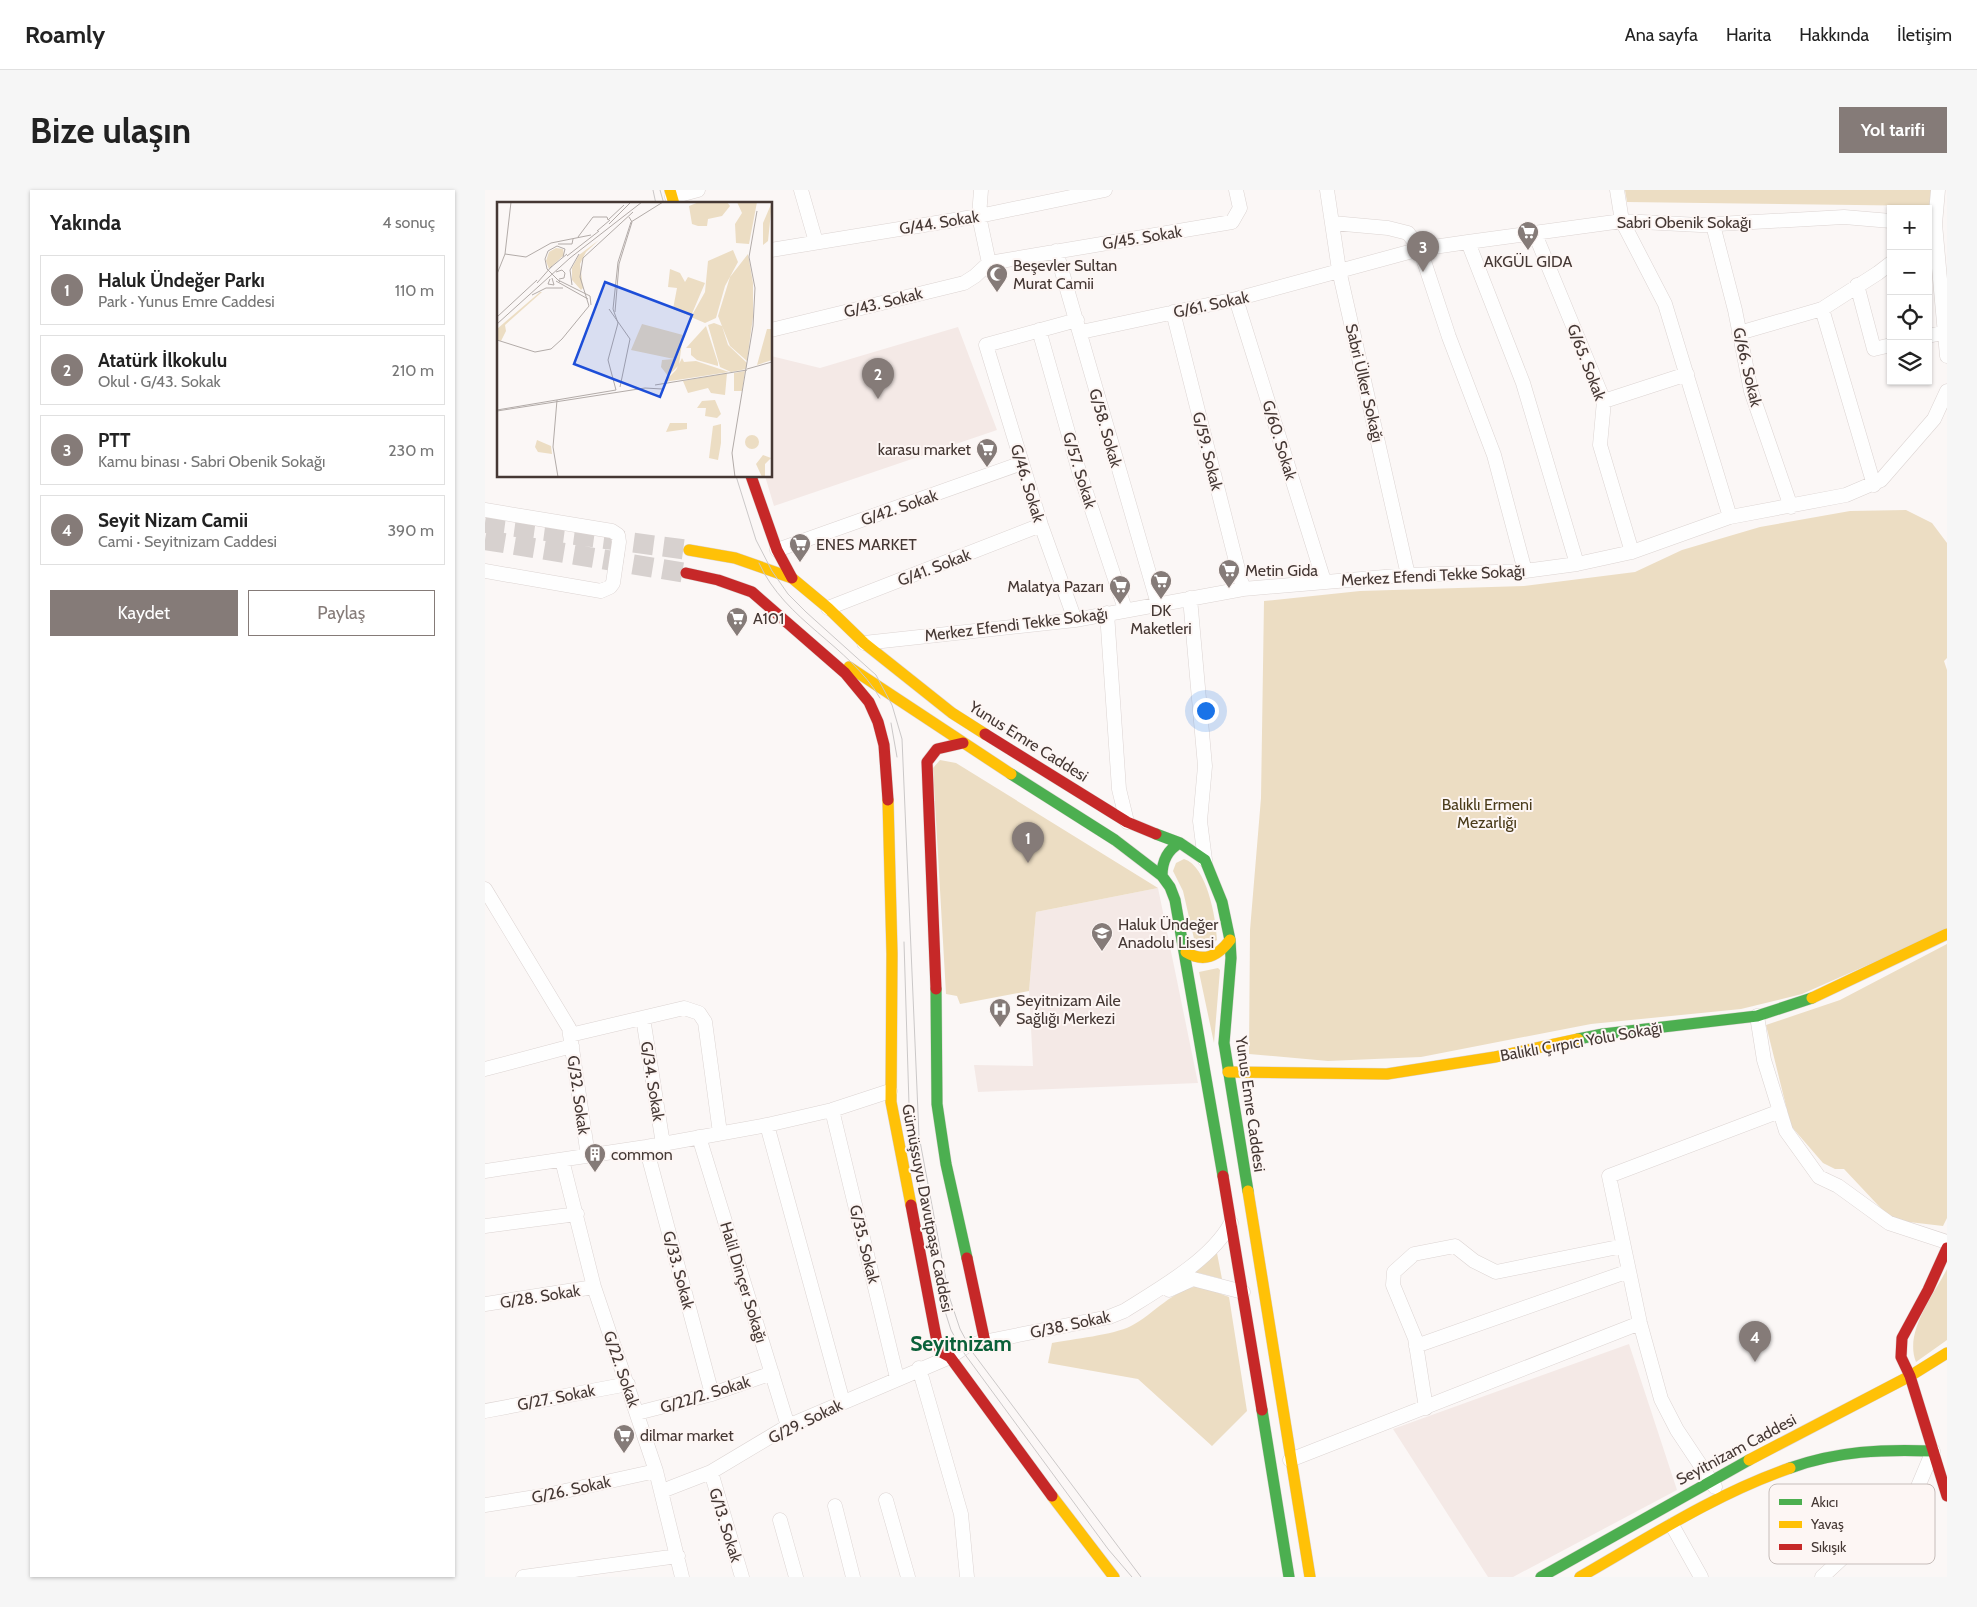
<!DOCTYPE html>
<html lang="tr">
<meta charset="utf-8">
<style>
:root{--surface:#fff;--page:#f6f6f6;--text:#222;--muted:#767676;--line:#e0e0e0;--accent:#857b78}
body{margin:0;font-family:Cabin,sans-serif;background:var(--page);color:var(--text)}
.controls{position:absolute;right:15px;top:15px;display:grid;overflow:hidden;border-radius:0px;box-shadow:0 1px 4px #0004}
.controls button{width:45px;height:45px;display:grid;place-items:center;padding:0;border:0;border-bottom:1px solid var(--line);background:var(--surface);color:var(--text);font:25px sans-serif}
.you{position:absolute;left:720px;top:520px;width:18px;height:18px;margin:-12px;border:4px solid #fff;border-radius:50%;background:#1a73e8;box-shadow:0 0 0 8px #1a73e833}
.badge{display:grid;place-items:center;width:32px;height:32px;border-radius:50%;background:var(--accent);color:#fff;font-size:16px;font-weight:700}
.pin{position:absolute;translate:-50% -41px;filter:drop-shadow(0 1px 2px #0008)}
.pin::after{content:'';position:absolute;top:26px;width:18px;height:15px;background:inherit;clip-path:polygon(0 0,100% 0,50% 100%)}
.list{margin:0;padding:0;list-style:none}
h2{display:flex;justify-content:space-between;align-items:center;height:65px;margin:0;padding:0 20px;font-size:21px}
h2 small{font-size:16px;font-weight:400;color:var(--muted)}
.list li{display:grid;grid-template-columns:32px 1fr auto;gap:15px;align-items:center;box-sizing:border-box;height:70px;margin:0 10px 10px;padding:0 10px;border:1px solid var(--line);border-radius:0px}
.list b{display:block;font-size:19px;white-space:nowrap}
.list p{margin:0;font-size:16px;white-space:nowrap;color:var(--muted)}
.list em{font-size:16px;font-style:normal;color:var(--muted)}
.actions{display:flex;gap:10px;padding:15px 20px}
.actions a{flex:1;padding:11px 0;border:1px solid var(--accent);border-radius:0px;text-align:center;font-size:18px;color:var(--accent)}
.actions .main{background:var(--accent);color:#fff}
.icon{flex:none;width:28px;height:28px;fill:none;stroke:currentColor;stroke-width:2;stroke-linecap:round;stroke-linejoin:round}
.map{position:relative;flex:none;width:1462px;height:1387px;overflow:hidden;border-radius:0px}
header{display:flex;align-items:center;gap:30px;box-sizing:border-box;height:70px;padding:0 25px;background:var(--surface);border-bottom:1px solid var(--line)}
header strong{font-size:24px}
nav{display:flex;gap:28px;margin-inline-start:auto;font-size:18px}
.intro{display:flex;align-items:center;justify-content:space-between;box-sizing:border-box;height:120px;padding:0 30px}
h1{margin:0;font-size:35px}
.button{padding:12px 22px;border-radius:0px;background:var(--accent);color:#fff;font-size:18px;font-weight:700}
main{display:flex;gap:30px;padding:0 30px}
aside{flex:1;background:var(--surface);border-radius:0px;box-shadow:0 1px 4px #0004}
.map>svg:first-child{display:block}
.built{fill:#f4e9e6}
.green{fill:#ecddc3}
.lines{fill:none;stroke-linecap:round;stroke-linejoin:round}
.secondary-tunnel{stroke:#d7d1cf;stroke-width:20;stroke-dasharray:20 10;stroke-linecap:butt}
.street-casing{stroke:#dcd4d2;stroke-width:15}
.fast-casing{stroke:#dcd4d2;stroke-width:12}
.slow-casing{stroke:#dcd4d2;stroke-width:12}
.jam-casing{stroke:#dcd4d2;stroke-width:12}
.street{stroke:#fefefe;stroke-width:14}
.fast{stroke:#4caf50;stroke-width:11}
.slow{stroke:#ffc107;stroke-width:11}
.jam{stroke:#c62828;stroke-width:11}
.tram{stroke:#cbc8c8;stroke-width:1}
.labels{text-anchor:middle;stroke-width:4;stroke-linejoin:round;paint-order:stroke}
.street-label{font-size:16px;fill:#453834;stroke:#fdf6f4}
.poi-label{font-size:16px;fill:#453834;stroke:#fdf6f4;text-anchor:start}
.park-label{font-size:16px;fill:#4b3c1b;stroke:#fdf6f4}
.district-label{font-size:21px;font-weight:bold;fill:#0a6039;stroke:#fdf6f4}
.inset-road{fill:none;stroke:#b2aba8;stroke-width:1}
.view{fill:#1d4ed8;fill-opacity:0.15;stroke:#1d4ed8;stroke-width:2.5}
.inset-edge{fill:none;stroke:#453834;stroke-width:2.5}
.key{fill:#fdf6f4;stroke:#c6bdba;stroke-width:1}
.key-label{font-size:14px;fill:#453834}
</style>
<header>
<strong>Roamly</strong>
<nav><a>Ana sayfa</a><a>Harita</a><a>Hakkında</a><a>İletişim</a></nav>
</header>
<div class="intro"><h1>Bize ulaşın</h1><a class="button">Yol tarifi</a></div>
<main>
<aside>
<h2>Yakında<small>4 sonuç</small></h2>
<ul class="list">
<li><span class="badge">1</span><div><b>Haluk Ündeğer Parkı</b><p>Park · Yunus Emre Caddesi</p></div><em>110 m</em></li>
<li><span class="badge">2</span><div><b>Atatürk İlkokulu</b><p>Okul · G/43. Sokak</p></div><em>210 m</em></li>
<li><span class="badge">3</span><div><b>PTT</b><p>Kamu binası · Sabri Obenik Sokağı</p></div><em>230 m</em></li>
<li><span class="badge">4</span><div><b>Seyit Nizam Camii</b><p>Cami · Seyitnizam Caddesi</p></div><em>390 m</em></li>
</ul>
<div class="actions"><a class="main">Kaydet</a><a>Paylaş</a></div>
</aside>
<div class="map">
<svg width="1462" height="1387" viewBox="0 0 1462 1387">
<rect width="100%" height="100%" fill="#fbf7f6"/>
<!-- built -->
<path class="built" d="M473 137 512 240 289 316 280 286H286V166L335 178Z
M673 698 713 893 493 902 489 875 548 876 544 801 551 722Z
M1144 1154 1192 1300 1028 1387H1003L908 1239Z"/>
<!-- green -->
<path class="green" d="M1140 0H1450L1449 16 1142 12Z
M1421 320 1447 333 1462 353V468L1459 471 1462 480V740L1317 804 1256 819 1106 834 936 867 843 871 764 864 765 740 776 608 779 411 875 401 1039 396 1150 382 1197 360 1275 337 1365 321Z
M455 570 471 573 673 698 551 722 544 801 475 814 472 806 461 804 448 578Z
M699 669C722 676 731 728 732 750L722 758 710 753 698 701 688 681 691 673Z
M1462 754V1028L1458 1036 1407 1030 1359 979H1350L1338 973 1306 936 1281 835 1355 810Z
M733 778 735 780 729 853 714 782Z
M732 1063 737 1089 714 1083H705Z
M1462 1079V1150L1431 1172C1419 1142 1448 1106 1462 1079Z
M715 1096 744 1107 762 1221 727 1256 653 1189 563 1173 567 1153C588 1149 628 1145 646 1136 668 1125 689 1098 715 1096Z"/>
<g class="lines">
<!-- secondary-tunnel -->
<path class="secondary-tunnel" d="M0 333 204 360
M0 350 201 383"/>
<!-- street casing -->
<g class="street-casing">
<path id="street" d="M316 0 331 52
M496 0 494 26 504 73
M842 0 854 80 923 385
M1132 0 1137 31 1180 114 1245 327
M1453 0 1450 34 1462 166
M187 7 213 0
M848 33 903 38 923 43 935 59 964 147 1009 265 1040 381
M1228 35 1250 120 1266 201 1306 317
M1050 44 1119 211 1115 255 1147 362
M983 52 1038 193 1092 374
M286 60 494 26 620 0
M571 61 673 414
M504 73 747 32 755 18 751 0
M1372 95 1389 159 1406 155
M751 109 839 391
M1337 119 1389 295
M688 122 758 399
M286 140 479 93 490 86 504 73
M554 140 594 281 640 419
M596 142 751 109 935 59 983 52 1137 31 1215 35 1359 27 1406 31
M1254 143 1337 119 1393 83 1406 73
M1443 146 1461 142
M1119 211 1202 184
M0 320 127 341 133 345 134 352 128 393 125 397 116 401 0 381
M292 360 537 273
M705 408 720 576 715 631 720 670
M343 418 556 335
M622 423 634 599 642 632
M590 430 556 335 501 155 592 130
M379 453 590 430 758 399 923 385 1040 381 1092 374 1147 362 1245 327 1361 305 1396 290 1449 229 1462 201
M0 699 84 838 103 966
M1272 826 1279 870 1301 941 1334 987 1353 996 1404 1033 1462 1052
M158 828 178 954
M85 845 199 818 214 823 220 832 235 943
M0 879 87 856
M347 920 412 1188
M282 935 358 1212
M214 947 303 1236
M161 957 227 1204
M77 970 109 1097 171 1281 197 1387
M0 981 161 957 282 935 347 920 405 901
M0 1036 92 1024
M684 1100 708 1089 758 1102
M0 1114 109 1097
M931 1156 1144 1081
M434 1178 476 1324 482 1387
M941 1218 930 1148 908 1095 909 1082 929 1064 970 1056 989 1071 1011 1082 1138 1056
M0 1221 143 1194
M152 1223 227 1204 287 1183
M805 1270 1155 1133
M226 1282 257 1387
M1230 1297 1192 1240 1176 1209 1155 1133 1124 986 1295 921
M177 1301 226 1282 303 1236 465 1167 483 1155 624 1127 639 1121C674 1099 726 1070 746 1033
M401 1310 423 1387
M0 1315 57 1306 171 1281
M350 1316 368 1387
M295 1330 311 1387
M1187 1335 1216 1387
M38 1387 193 1366
M1337 1387 1432 1299 1448 1261"/>
</g>
<!-- fast casing -->
<g class="fast-casing">
<path id="fast" d="M526 584 630 650 677 686 685 697 690 710 738 986
M671 644 695 653 720 670 737 712 745 750 746 768 739 853 763 1001
M677 686C677 671 682 660 695 653
M451 799 452 914 461 974 482 1068
M1093 849 1118 844 1272 826 1327 808
M777 1220 804 1387
M1305 1278C1352 1261 1398 1259 1448 1261
M1056 1387 1264 1270"/>
</g>
<!-- slow casing -->
<g class="slow-casing">
<path id="slow" d="M185 0 189 14
M204 360 250 368 307 388 343 418 379 453 467 523 500 544
M364 477 526 584
M403 610 407 764 406 912 426 1015
M701 762C719 773 733 766 745 750
M1327 808 1462 744
M743 882 902 884 1010 867 1093 849
M763 1001 825 1387
M1264 1270 1425 1186 1462 1163
M567 1306 629 1387
M1095 1387C1163 1348 1230 1304 1305 1278"/>
</g>
<!-- jam casing -->
<g class="jam-casing">
<path id="jam" d="M266 286 292 360 307 388
M201 383 233 390 267 402 360 483 384 512 393 532 399 555 403 610
M500 544 642 632 671 644
M451 799 442 572 452 559 478 553
M738 986 777 1220
M426 1015 452 1152 456 1162 465 1167 567 1306
M1462 1058 1443 1100 1417 1148 1416 1167 1425 1186 1462 1306
M482 1068 500 1152"/>
</g>
<!-- street -->
<use href="#street" class="street"/>
<!-- fast -->
<use href="#fast" class="fast"/>
<!-- slow -->
<use href="#slow" class="slow"/>
<!-- jam -->
<use href="#jam" class="jam"/>
<!-- tram -->
<path class="tram" d="M168 0 171 14
M175 0 179 14
M251 286 271 350 287 381 303 404 321 422 391 485 407 515 417 549 434 946 464 1106 475 1139 488 1163 656 1387
M274 373C300 431 364 455 395 508
M406 533 412 567
M419 752 425 947 458 1115 466 1140 476 1159 623 1359 647 1387"/>
</g>
<!-- icons -->
<defs>
<g id="supermarket-pin" transform="scale(1.125)"><path d="M0 17L-7.5 6A9.5 9.5 0 1 1 7.5 6Z" fill="#857b78" stroke="#fdf6f4"/><path d="M-6-5.5h2.5l.6 2H6L4.5 2H-2.5L-4.4-4H-6ZM-1.5 3.2a1.3 1.3 0 1 0 .1 0ZM3 3.2a1.3 1.3 0 1 0 .1 0Z" fill="#fff"/></g>
<g id="mosque-pin" transform="scale(1.125)"><path d="M0 17L-7.5 6A9.5 9.5 0 1 1 7.5 6Z" fill="#857b78" stroke="#fdf6f4"/><path d="M3.5-4.9A6 6 0 1 0 3.5 4.9A5 5 0 1 1 3.5-4.9Z" fill="#fff"/></g>
<g id="school-pin" transform="scale(1.125)"><path d="M0 17L-7.5 6A9.5 9.5 0 1 1 7.5 6Z" fill="#857b78" stroke="#fdf6f4"/><path d="M0-5L7-2L0 1L-7-2ZM-4 1L0 2.5L4 1V4Q0 6-4 4Z" fill="#fff"/></g>
<g id="hospital-pin" transform="scale(1.125)"><path d="M0 17L-7.5 6A9.5 9.5 0 1 1 7.5 6Z" fill="#857b78" stroke="#fdf6f4"/><path d="M-5-5h3v3.5h4V-5h3V5h-3V1.5h-4V5h-3Z" fill="#fff"/></g>
<g id="building-pin" transform="scale(1.125)"><path d="M0 17L-7.5 6A9.5 9.5 0 1 1 7.5 6Z" fill="#857b78" stroke="#fdf6f4"/><path d="M-4-6H4V6H1V3H-1V6H-4ZM-2.5-4.3h1.7v1.8h-1.7ZM.8-4.3h1.7v1.8H.8ZM-2.5-1h1.7V.8h-1.7ZM.8-1h1.7V.8H.8Z" fill="#fff"/></g>
</defs>
<g fill-rule="evenodd">
<use href="#supermarket-pin" x="1043" y="42"/>
<use href="#mosque-pin" x="512" y="84"/>
<use href="#supermarket-pin" x="502" y="259"/>
<use href="#supermarket-pin" x="315" y="354"/>
<use href="#supermarket-pin" x="744" y="380"/>
<use href="#supermarket-pin" x="676" y="391"/>
<use href="#supermarket-pin" x="635" y="396"/>
<use href="#supermarket-pin" x="252" y="428"/>
<use href="#school-pin" x="617" y="743"/>
<use href="#hospital-pin" x="515" y="819"/>
<use href="#building-pin" x="110" y="964"/>
<use href="#supermarket-pin" x="139" y="1245"/>
</g>
<g class="labels">
<!-- street labels -->
<g class="street-label">
<text transform="translate(454 32) rotate(-9)" y="6">G/44. Sokak</text>
<text x="1199" y="38">Sabri Obenik Sokağı</text>
<text transform="translate(657 47) rotate(-9)" y="6">G/45. Sokak</text>
<text transform="translate(398 112) rotate(-14)" y="6">G/43. Sokak</text>
<text transform="translate(726 114) rotate(-12)" y="6">G/61. Sokak</text>
<text transform="translate(1102 172) rotate(69)" y="6">G/65. Sokak</text>
<text transform="translate(1263 177) rotate(77)" y="6">G/66. Sokak</text>
<text transform="translate(880 193) rotate(77)" y="6">Sabri Ülker Sokağı</text>
<text transform="translate(621 238) rotate(74)" y="6">G/58. Sokak</text>
<text transform="translate(795 250) rotate(73)" y="6">G/60. Sokak</text>
<text transform="translate(723 261) rotate(76)" y="6">G/59. Sokak</text>
<text transform="translate(595 280) rotate(73)" y="6">G/57. Sokak</text>
<text transform="translate(543 293) rotate(73)" y="6">G/46. Sokak</text>
<text transform="translate(414 317) rotate(-19)" y="6">G/42. Sokak</text>
<text transform="translate(449 377) rotate(-21)" y="6">G/41. Sokak</text>
<text transform="translate(948 385) rotate(-3)" y="6">Merkez Efendi Tekke Sokağı</text>
<text transform="translate(531 434) rotate(-7)" y="6">Merkez Efendi Tekke Sokağı</text>
<text transform="translate(544 551) rotate(32)" y="6">Yunus Emre Caddesi</text>
<text transform="translate(1096 851) rotate(-10)" y="6">Balıklı Çırpıcı Yolu Sokağı</text>
<text transform="translate(168 891) rotate(81)" y="6">G/34. Sokak</text>
<text transform="translate(94 905) rotate(82)" y="6">G/32. Sokak</text>
<text transform="translate(766 914) rotate(82)" y="6">Yunus Emre Caddesi</text>
<text transform="translate(443 1018) rotate(79)" y="6">Gümüşsuyu Davutpaşa Caddesi</text>
<text transform="translate(380 1054) rotate(76)" y="6">G/35. Sokak</text>
<text transform="translate(194 1080) rotate(75)" y="6">G/33. Sokak</text>
<text transform="translate(259 1092) rotate(73)" y="6">Halil Dinçer Sokağı</text>
<text transform="translate(55 1106) rotate(-9)" y="6">G/28. Sokak</text>
<text transform="translate(585 1134) rotate(-12)" y="6">G/38. Sokak</text>
<text transform="translate(137 1179) rotate(71)" y="6">G/22. Sokak</text>
<text transform="translate(220 1204) rotate(-17)" y="6">G/22/2. Sokak</text>
<text transform="translate(71 1207) rotate(-11)" y="6">G/27. Sokak</text>
<text transform="translate(320 1231) rotate(-26)" y="6">G/29. Sokak</text>
<text transform="translate(1251 1259) rotate(-28)" y="6">Seyitnizam Caddesi</text>
<text transform="translate(86 1299) rotate(-12)" y="6">G/26. Sokak</text>
<text transform="translate(241 1335) rotate(73)" y="6">G/13. Sokak</text>
</g>
<!-- poi labels -->
<g class="poi-label">
<text x="1043" y="77" text-anchor="middle">AKGÜL GIDA</text>
<text x="528" y="81">Beşevler Sultan<tspan x="528" dy="18">Murat Camii</tspan></text>
<text x="486" y="265" text-anchor="end">karasu market</text>
<text x="331" y="360">ENES MARKET</text>
<text x="760" y="386">Metin Gida</text>
<text x="619" y="402" text-anchor="end">Malatya Pazarı</text>
<text x="676" y="426" text-anchor="middle">DK<tspan x="676" dy="18">Maketleri</tspan></text>
<text x="268" y="434">A101</text>
<text x="633" y="740">Haluk Ündeğer<tspan x="633" dy="18">Anadolu Lisesi</tspan></text>
<text x="531" y="816">Seyitnizam Aile<tspan x="531" dy="18">Sağlığı Merkezi</tspan></text>
<text x="126" y="970">common</text>
<text x="155" y="1251">dilmar market</text>
</g>
<!-- park labels -->
<g class="park-label">
<text x="1002" y="620">Balıklı Ermeni<tspan x="1002" dy="18">Mezarlığı</tspan></text>
</g>
<!-- district labels -->
<g class="district-label">
<text x="476" y="1161">Seyitnizam</text>
</g>
</g>
<!-- overview -->
<g transform="translate(12 12)">
<rect width="275" height="275" fill="#fbf7f6"/>
<path d="M202 0H230L233 4 225 14 211 17 210 24H201L195 22 192 4ZM240 0H260L252 42 239 41 238 22 245 11ZM275 0 271 39 266 43V21ZM102 38 89 50 83 62 86 86 84 88 75 78V66L82 53ZM59 46 66 47 67 53 52 67 49 59 52 50ZM236 48 241 60 228 84 219 116 208 121 194 115 208 90 211 59ZM251 52 256 81V115L250 159 233 144 221 114 233 75ZM173 67 183 71 188 80 191 75 208 81 194 114 176 107 180 86 171 85ZM43 90H45L8 123 9 129 4 139 0 138V127ZM217 121 225 124 231 143 250 161 249 167 234 170 223 165 211 123ZM145 122 186 133 182 163 171 174 164 165 165 158 177 157 134 148ZM209 124 221 161V164L200 158 194 153V146H189ZM270 127H275V158L260 163ZM185 156 187 160 199 159 232 170 167 180 179 168ZM248 169 245 189H237V171ZM230 171 228 193 214 191 211 186 191 191 186 179ZM218 198 224 212 220 216 208 214 209 206H200L205 199ZM173 221H190V227L169 230ZM224 222V241L221 258 212 256 216 224ZM248 240a7 7 0 1 1 14 0a7 7 0 1 1-14 0ZM40 238 54 244 55 252 41 250 38 245ZM266 253 274 256 268 262V275H265L259 262Z" fill="#ecddc3"/>
<path class="inset-road" d="M111 18 127 3M112 22 134 0M100 29 113 18M81 35 96 15H110L111 18M61 42H75L76 37M8 52 29 55 54 41 94 33M70 54 102 29M53 66 70 52M59 70 65 68 68 71 67 76 62 77M0 72 8 52 14 0M53 77 51 82 57 83 55 76M61 78 93 94 94 103M59 79 91 97M63 80 50 67 48 57 51 49 60 44 68 47 66 55M40 81 55 64M75 83 73 68 82 52M35 93 49 86H66M112 107 133 137 123 185M118 110 122 62 135 20 132 15M0 115 40 78M0 122 73 56 145 0M0 138 38 150 54 147 65 137 92 104 83 75 86 56 136 10M250 167 275 160M158 183 250 168M60 198 56 245 61 275M0 208 119 188 111 158 121 121 116 107 121 60 134 20 166 0M0 209 148 186 165 187M238 275 235 251 256 124 258 86 252 55 260 9"/>
<path class="view" d="M108 80 195 113 163 195 77 162Z"/>
<rect width="275" height="275" class="inset-edge"/>
</g>
<!-- legend -->
<rect x="1284" y="1294" width="166" height="80" rx="8" class="key"/>
<rect x="1294" y="1309" width="23" height="6" fill="#4caf50"/>
<rect x="1294" y="1331" width="23" height="7" fill="#ffc107"/>
<rect x="1294" y="1354" width="23" height="6" fill="#c62828"/>
<g class="key-label">
<text x="1326" y="1317">Akıcı</text>
<text x="1326" y="1339">Yavaş</text>
<text x="1326" y="1362">Sıkışık</text>
</g>
</svg>
<div class="controls">
<button>+</button>
<button>−</button>
<button><svg class="icon" aria-label="locate" viewBox="0 0 24 24"><circle cx="12" cy="12" r="6"/><path d="M12 2v4M12 18v4M2 12h4M18 12h4"/></svg></button>
<button><svg class="icon" aria-label="layers" viewBox="0 0 24 24"><path d="M12 4l9 5-9 5-9-5zM3 14l9 5 9-5"/></svg></button>
</div>
<div class="you"></div>
<div class="pin badge" style="left:543px;top:673px">1</div>
<div class="pin badge" style="left:393px;top:209px">2</div>
<div class="pin badge" style="left:938px;top:82px">3</div>
<div class="pin badge" style="left:1270px;top:1172px">4</div>
</div>
</main>
